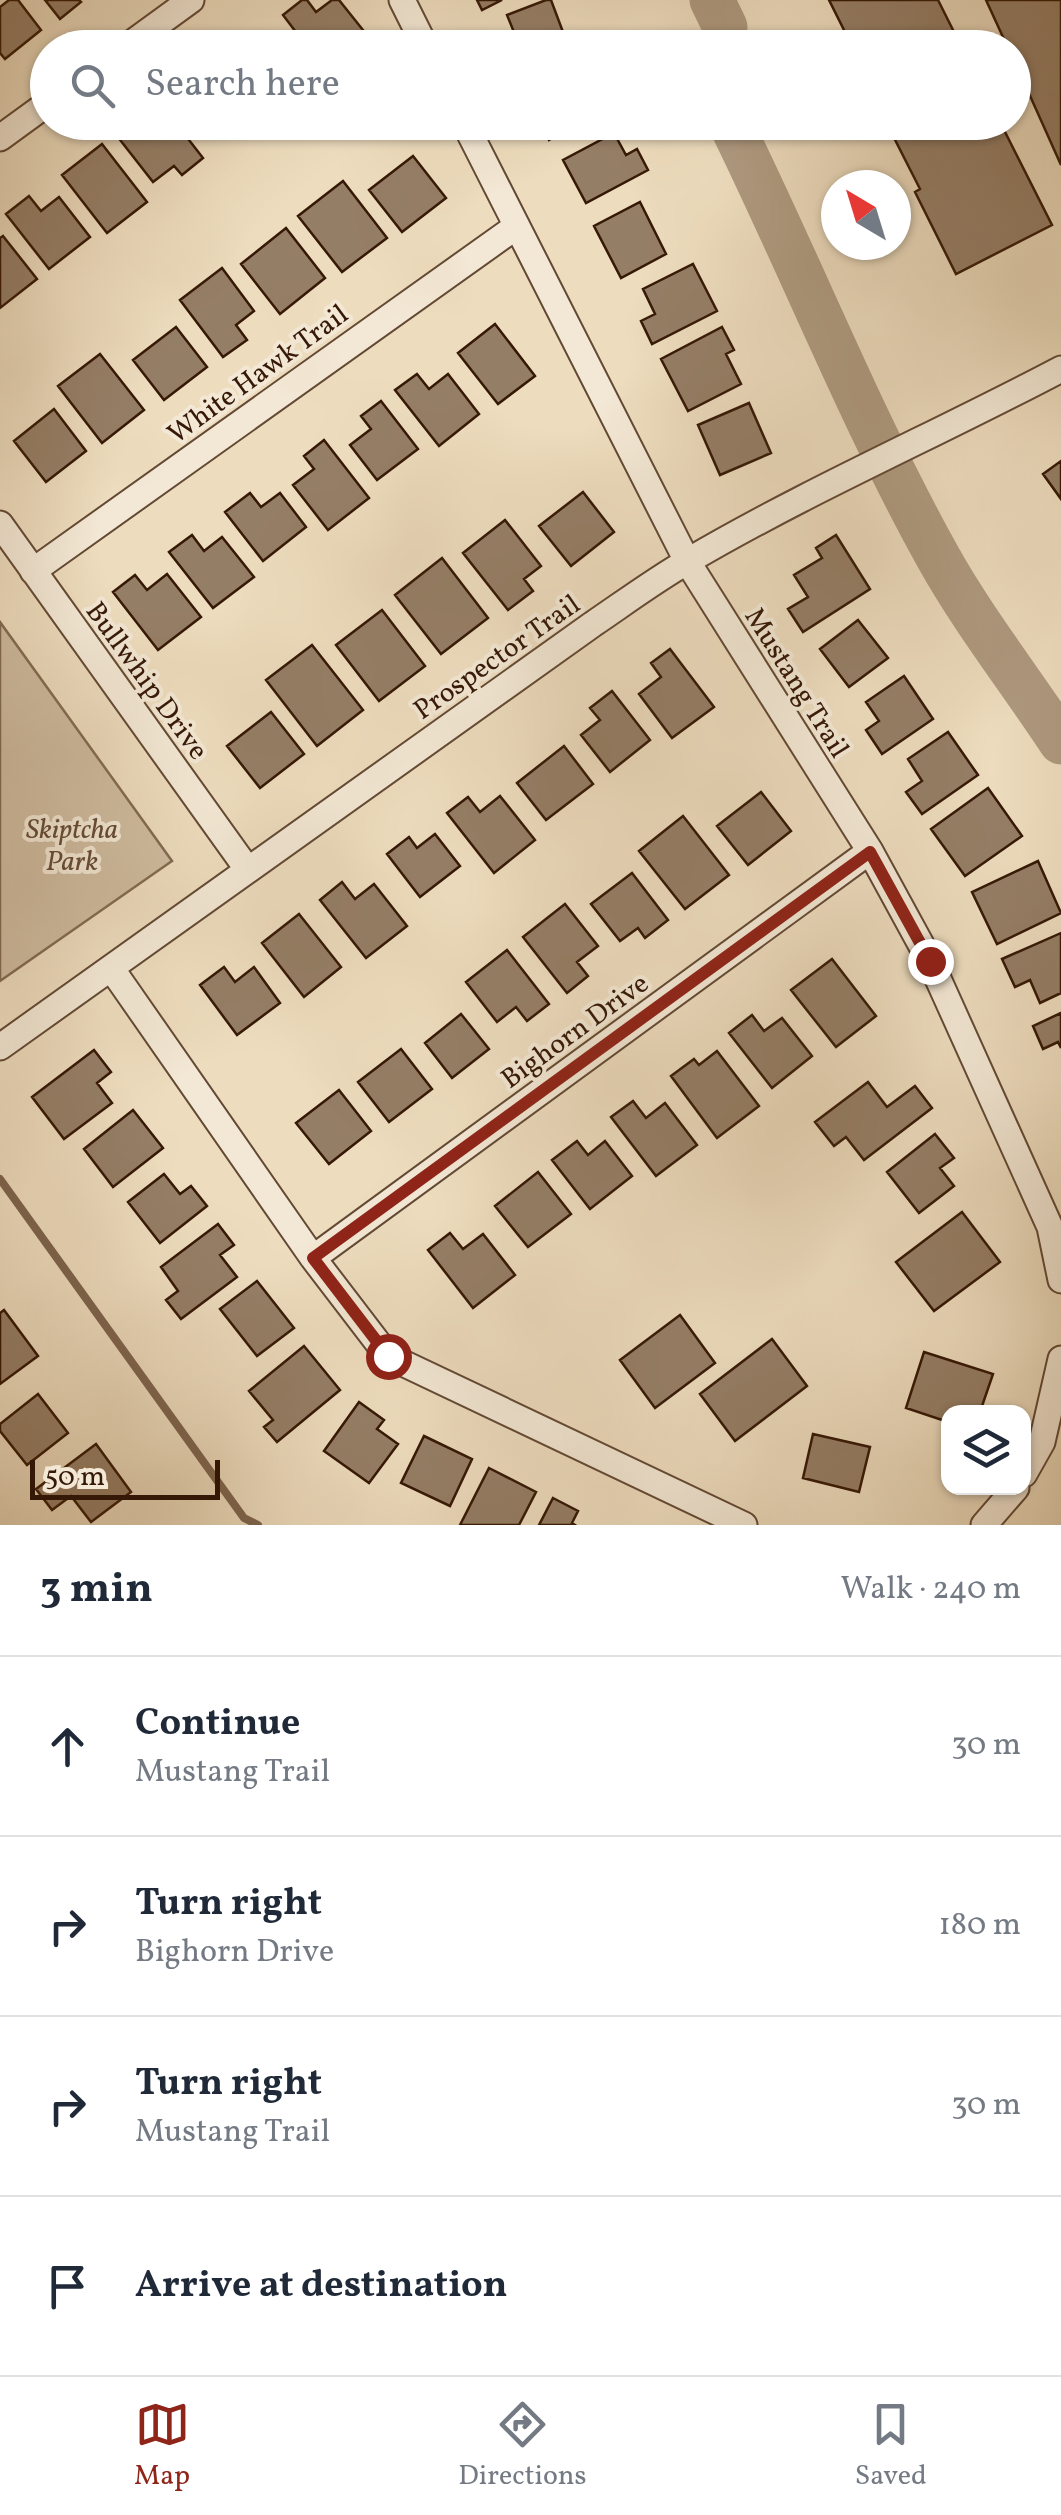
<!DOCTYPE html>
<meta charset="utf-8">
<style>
:root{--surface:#fff;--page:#f2f2f3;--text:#1f2937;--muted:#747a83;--line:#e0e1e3;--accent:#8f2418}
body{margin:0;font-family:Vollkorn,serif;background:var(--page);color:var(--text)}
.controls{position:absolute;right:30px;bottom:30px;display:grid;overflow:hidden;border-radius:20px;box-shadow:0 2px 8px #0004}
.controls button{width:90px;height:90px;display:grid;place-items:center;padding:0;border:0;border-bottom:2px solid var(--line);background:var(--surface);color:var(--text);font:50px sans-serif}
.compass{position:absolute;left:821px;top:170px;width:90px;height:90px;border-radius:50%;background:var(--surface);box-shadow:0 2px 8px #0004;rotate:322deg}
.scale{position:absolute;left:30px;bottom:25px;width:190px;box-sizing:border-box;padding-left:10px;border:5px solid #351806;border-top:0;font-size:28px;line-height:35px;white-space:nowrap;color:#351806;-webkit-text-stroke:8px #f3e8d5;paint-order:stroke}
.stop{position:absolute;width:30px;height:30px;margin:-22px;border:8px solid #8f2418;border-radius:50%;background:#fff}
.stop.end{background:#8f2418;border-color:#fff;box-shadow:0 2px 10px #0008}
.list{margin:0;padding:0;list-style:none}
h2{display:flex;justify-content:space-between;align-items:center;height:130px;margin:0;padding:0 40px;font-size:42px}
h2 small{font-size:32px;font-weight:400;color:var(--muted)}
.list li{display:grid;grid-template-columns:65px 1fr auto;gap:30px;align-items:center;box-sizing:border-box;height:180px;padding:0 40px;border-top:2px solid var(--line)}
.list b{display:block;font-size:38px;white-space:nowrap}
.list p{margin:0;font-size:32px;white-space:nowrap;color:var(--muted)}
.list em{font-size:32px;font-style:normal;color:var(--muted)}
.icon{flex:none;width:55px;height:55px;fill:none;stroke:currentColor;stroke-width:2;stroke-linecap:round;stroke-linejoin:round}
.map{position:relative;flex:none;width:1061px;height:1525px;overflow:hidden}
.search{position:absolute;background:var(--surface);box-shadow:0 2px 8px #0004;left:30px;right:30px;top:30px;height:110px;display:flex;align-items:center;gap:25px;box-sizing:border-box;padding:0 35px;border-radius:55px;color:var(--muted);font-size:38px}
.sheet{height:850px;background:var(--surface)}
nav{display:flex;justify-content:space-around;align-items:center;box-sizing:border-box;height:140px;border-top:2px solid var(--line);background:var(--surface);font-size:28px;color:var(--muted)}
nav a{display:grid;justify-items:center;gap:5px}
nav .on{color:var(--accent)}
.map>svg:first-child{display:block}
.green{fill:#cebb9f;stroke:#826a52;stroke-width:2.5}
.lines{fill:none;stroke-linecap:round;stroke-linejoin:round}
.stream{stroke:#7e654f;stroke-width:8}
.river{stroke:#ae997f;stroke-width:45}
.building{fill:#957e66;stroke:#351806;stroke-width:2.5}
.street-casing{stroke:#634934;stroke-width:29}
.street{stroke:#f3e8d5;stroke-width:25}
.route{stroke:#8f2418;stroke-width:12}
.labels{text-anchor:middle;stroke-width:8;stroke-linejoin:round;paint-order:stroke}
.street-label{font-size:28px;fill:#351806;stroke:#f3e8d5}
.park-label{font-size:28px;font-style:italic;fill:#634934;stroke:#f3e8d5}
</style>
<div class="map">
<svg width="1061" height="1525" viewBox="0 0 1061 1525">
<rect width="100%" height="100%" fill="#eddcbe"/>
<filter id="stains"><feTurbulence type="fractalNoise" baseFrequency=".002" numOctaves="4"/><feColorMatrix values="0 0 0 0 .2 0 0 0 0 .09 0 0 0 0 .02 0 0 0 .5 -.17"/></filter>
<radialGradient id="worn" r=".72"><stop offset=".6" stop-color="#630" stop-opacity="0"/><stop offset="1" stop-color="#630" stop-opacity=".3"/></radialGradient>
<!-- green -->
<path class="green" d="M0 622 172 861 0 981Z"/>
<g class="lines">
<!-- stream -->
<path class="stream" d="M0 1179 244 1518 258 1525"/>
<!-- river -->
<path class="river" d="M712 0 725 27 721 48
M730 122C801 266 860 417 938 557 973 620 1021 681 1061 742"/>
</g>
<!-- building -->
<path class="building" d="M9 0H18L41 30 5 59 0 53V7Z
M45 0H79L81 2 60 19Z
M302 0H307L316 12 332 0H339L371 40 362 48H308L283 15Z
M477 0H502L482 10Z
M546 0H551L569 48H505L518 42 507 15Z
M829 0H938L962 48H853Z
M986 0H1061V165L1014 60V48H1008Z
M276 36 285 48H261Z
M134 122H143L150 132 163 122H175L203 158 182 175 174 166 153 182 117 136Z
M198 122H220L207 133Z
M540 122H579L549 140Z
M886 122H1000L1052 225 956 274 915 192 920 189Z
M614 133 626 155 637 149 648 170 586 203 563 160Z
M102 144 147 202 107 233 62 175Z
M413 156 446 198 402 232 369 190Z
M343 181 387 238 342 272 298 216Z
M29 196 41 211 59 197 90 237 49 269 6 214Z
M640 202 666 254 621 278 594 226Z
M286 228 325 278 280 314 241 264Z
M3 236 37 279 0 308V238Z
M693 264 717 311 652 344 641 321 655 314 643 289Z
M222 268 254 311 236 325 247 340 223 357 180 300Z
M495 324 535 376 498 404 458 353Z
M176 327 207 367 164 400 133 360Z
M722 327 734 350 726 354 741 384 688 411 661 359Z
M100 354 144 410 102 443 58 386Z
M417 374 429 389 448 374 479 414 439 446 395 390Z
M381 401 418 449 377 480 350 445 371 429 361 416Z
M749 403 771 453 720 475 698 425Z
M54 409 86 451 46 482 14 441Z
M324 440 369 498 328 530 293 485 314 469 304 456Z
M1061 461V499L1043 474Z
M583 492 614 532 571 566 539 526Z
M250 493 261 507 280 493 306 527 263 561 225 512Z
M505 520 541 566 524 579 533 591 508 610 463 553Z
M192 535 204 551 222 537 254 577 213 608 169 552Z
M836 535 870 589 803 632 788 609 808 597 794 575 822 558 816 548Z
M442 558 488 618 441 654 395 595Z
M167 574 201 617 158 650 113 592 135 575 147 590Z
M382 610 425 666 379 701 336 645Z
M858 620 888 658 849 687 820 649Z
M312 645 363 710 317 746 266 680Z
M670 649 714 707 672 738 639 694 661 677 651 663Z
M904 676 933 719 882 754 866 730 879 721 866 702Z
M612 691 650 740 610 772 581 735 600 720 590 708Z
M271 712 304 754 260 788 227 746Z
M948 732 978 775 922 814 906 792 922 781 908 759Z
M564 746 593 784 546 820 517 783Z
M988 788 1022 836 965 876 931 829Z
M761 792 791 831 748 865 717 826Z
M500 796 535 840 494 873 447 813 468 797 480 812Z
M683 816 729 875 685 909 639 851Z
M435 834 460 866 420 897 387 854 409 837 417 848Z
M1038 861 1061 913 997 944 972 892Z
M632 873 668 920 645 938 638 928 620 941 591 904Z
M342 882 355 899 374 884 407 926 366 958 320 900Z
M565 904 598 946 577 962 588 976 567 993 523 937Z
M299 914 341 967 304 997 262 943Z
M1061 933V993L1040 1003 1030 980 1015 987 1002 959Z
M507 950 549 1004 527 1021 516 1007 497 1022 466 982Z
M832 959 876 1016 836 1047 791 990Z
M224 967 235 982 254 967 280 1003 237 1035 200 985Z
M1061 1013V1048L1058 1042 1043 1049 1033 1026Z
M461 1014 489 1049 452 1078 425 1043Z
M752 1015 764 1031 782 1018 812 1056 772 1088 729 1033Z
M401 1049 432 1089 389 1122 358 1082Z
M94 1050 111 1072 97 1083 112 1103 64 1139 32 1097Z
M717 1051 759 1106 717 1138 671 1076 694 1059 699 1065Z
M868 1082 887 1107 915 1086 932 1108 864 1160 846 1137 834 1146 815 1122Z
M339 1090 371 1131 329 1164 296 1123Z
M633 1101 646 1118 665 1103 697 1145 656 1176 611 1117Z
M133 1110 163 1148 113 1187 84 1149Z
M935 1134 954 1158 940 1168 954 1186 919 1213 887 1172Z
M577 1141 588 1155 605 1141 632 1176 590 1209 552 1160Z
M538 1172 571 1214 528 1247 495 1206Z
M164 1174 180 1194 191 1186 207 1206 160 1243 128 1202Z
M962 1212 1000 1262 934 1311 896 1262Z
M218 1224 234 1245 220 1255 237 1277 181 1319 166 1300 178 1291 161 1267Z
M450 1233 463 1249 483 1234 515 1275 473 1308 428 1250Z
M257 1281 294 1328 257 1356 220 1309Z
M4 1310 38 1356 0 1384V1313Z
M680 1315 715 1363 655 1408 620 1360Z
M772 1339 807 1386 735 1441 700 1394Z
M304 1346 340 1390 277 1442 264 1427 273 1420 249 1391Z
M924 1352 993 1374 980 1412H948V1422L906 1408Z
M38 1394 68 1433 27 1465 0 1431V1424Z
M359 1402 384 1420 377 1429 398 1444 369 1483 324 1451Z
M813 1434 870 1447 859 1492 803 1478Z
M424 1436 472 1459 450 1506 401 1483Z
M96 1444 131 1492 91 1522 71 1496 52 1510 36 1489Z
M489 1468 536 1492 519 1525H460Z
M553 1498 578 1511 572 1523 575 1525H539Z"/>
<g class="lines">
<!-- street casing -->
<g class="street-casing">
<path id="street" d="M402 0 426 48
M125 48 191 0
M464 122 687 561 870 851 930 961 1050 1227 1061 1280
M0 138 48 103
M0 524 248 870
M33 571 517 226
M111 968 313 1258 388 1356 744 1525
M0 1047 593 624C624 603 655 580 688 561 809 490 938 434 1061 369
M313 1258 870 851
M1024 1474 1042 1442 1061 1359
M984 1525 1016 1488"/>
</g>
<!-- street -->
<use href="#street" class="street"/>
</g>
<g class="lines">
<!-- route -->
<path class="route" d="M388 1356 313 1258 870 852 930 961"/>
</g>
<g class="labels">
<!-- street labels -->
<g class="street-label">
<text transform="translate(257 373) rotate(-36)" y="10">White Hawk Trail</text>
<text transform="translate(496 656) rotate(-35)" y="10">Prospector Trail</text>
<text transform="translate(148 680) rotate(54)" y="10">Bullwhip Drive</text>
<text transform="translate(798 682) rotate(58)" y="10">Mustang Trail</text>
<text transform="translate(574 1030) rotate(-36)" y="10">Bighorn Drive</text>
</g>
<!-- park labels -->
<g class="park-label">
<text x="72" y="838">Skiptcha<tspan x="72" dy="32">Park</tspan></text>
</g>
</g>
<rect width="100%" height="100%" filter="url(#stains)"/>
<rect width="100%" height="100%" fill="url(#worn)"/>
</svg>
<div class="controls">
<button><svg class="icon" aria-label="layers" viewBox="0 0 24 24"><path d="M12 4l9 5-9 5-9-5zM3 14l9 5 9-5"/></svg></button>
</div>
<svg class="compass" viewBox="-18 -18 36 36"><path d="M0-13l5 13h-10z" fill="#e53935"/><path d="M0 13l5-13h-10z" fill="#747a83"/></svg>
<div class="scale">50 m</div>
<div class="stop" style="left:388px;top:1356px"></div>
<div class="stop end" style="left:930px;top:961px"></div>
<div class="search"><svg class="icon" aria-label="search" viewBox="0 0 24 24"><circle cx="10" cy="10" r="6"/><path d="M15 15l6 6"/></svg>Search here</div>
</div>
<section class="sheet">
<h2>3 min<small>Walk · 240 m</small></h2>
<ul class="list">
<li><svg class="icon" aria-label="ahead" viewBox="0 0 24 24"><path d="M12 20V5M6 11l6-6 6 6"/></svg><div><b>Continue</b><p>Mustang Trail</p></div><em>30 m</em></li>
<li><svg class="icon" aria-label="right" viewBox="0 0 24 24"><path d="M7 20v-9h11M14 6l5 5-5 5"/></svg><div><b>Turn right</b><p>Bighorn Drive</p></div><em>180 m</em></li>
<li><svg class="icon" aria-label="right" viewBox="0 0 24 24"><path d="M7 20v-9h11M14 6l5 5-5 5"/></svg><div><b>Turn right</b><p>Mustang Trail</p></div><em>30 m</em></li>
<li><svg class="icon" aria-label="arrive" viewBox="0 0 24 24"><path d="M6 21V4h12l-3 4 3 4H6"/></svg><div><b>Arrive at destination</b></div></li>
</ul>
</section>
<nav>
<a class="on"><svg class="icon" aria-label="map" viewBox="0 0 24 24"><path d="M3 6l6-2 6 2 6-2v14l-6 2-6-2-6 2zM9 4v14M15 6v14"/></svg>Map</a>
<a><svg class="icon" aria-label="directions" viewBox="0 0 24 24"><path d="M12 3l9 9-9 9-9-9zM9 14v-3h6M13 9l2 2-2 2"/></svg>Directions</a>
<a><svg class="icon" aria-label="saved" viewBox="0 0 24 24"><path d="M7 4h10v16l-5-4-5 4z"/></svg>Saved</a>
</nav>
